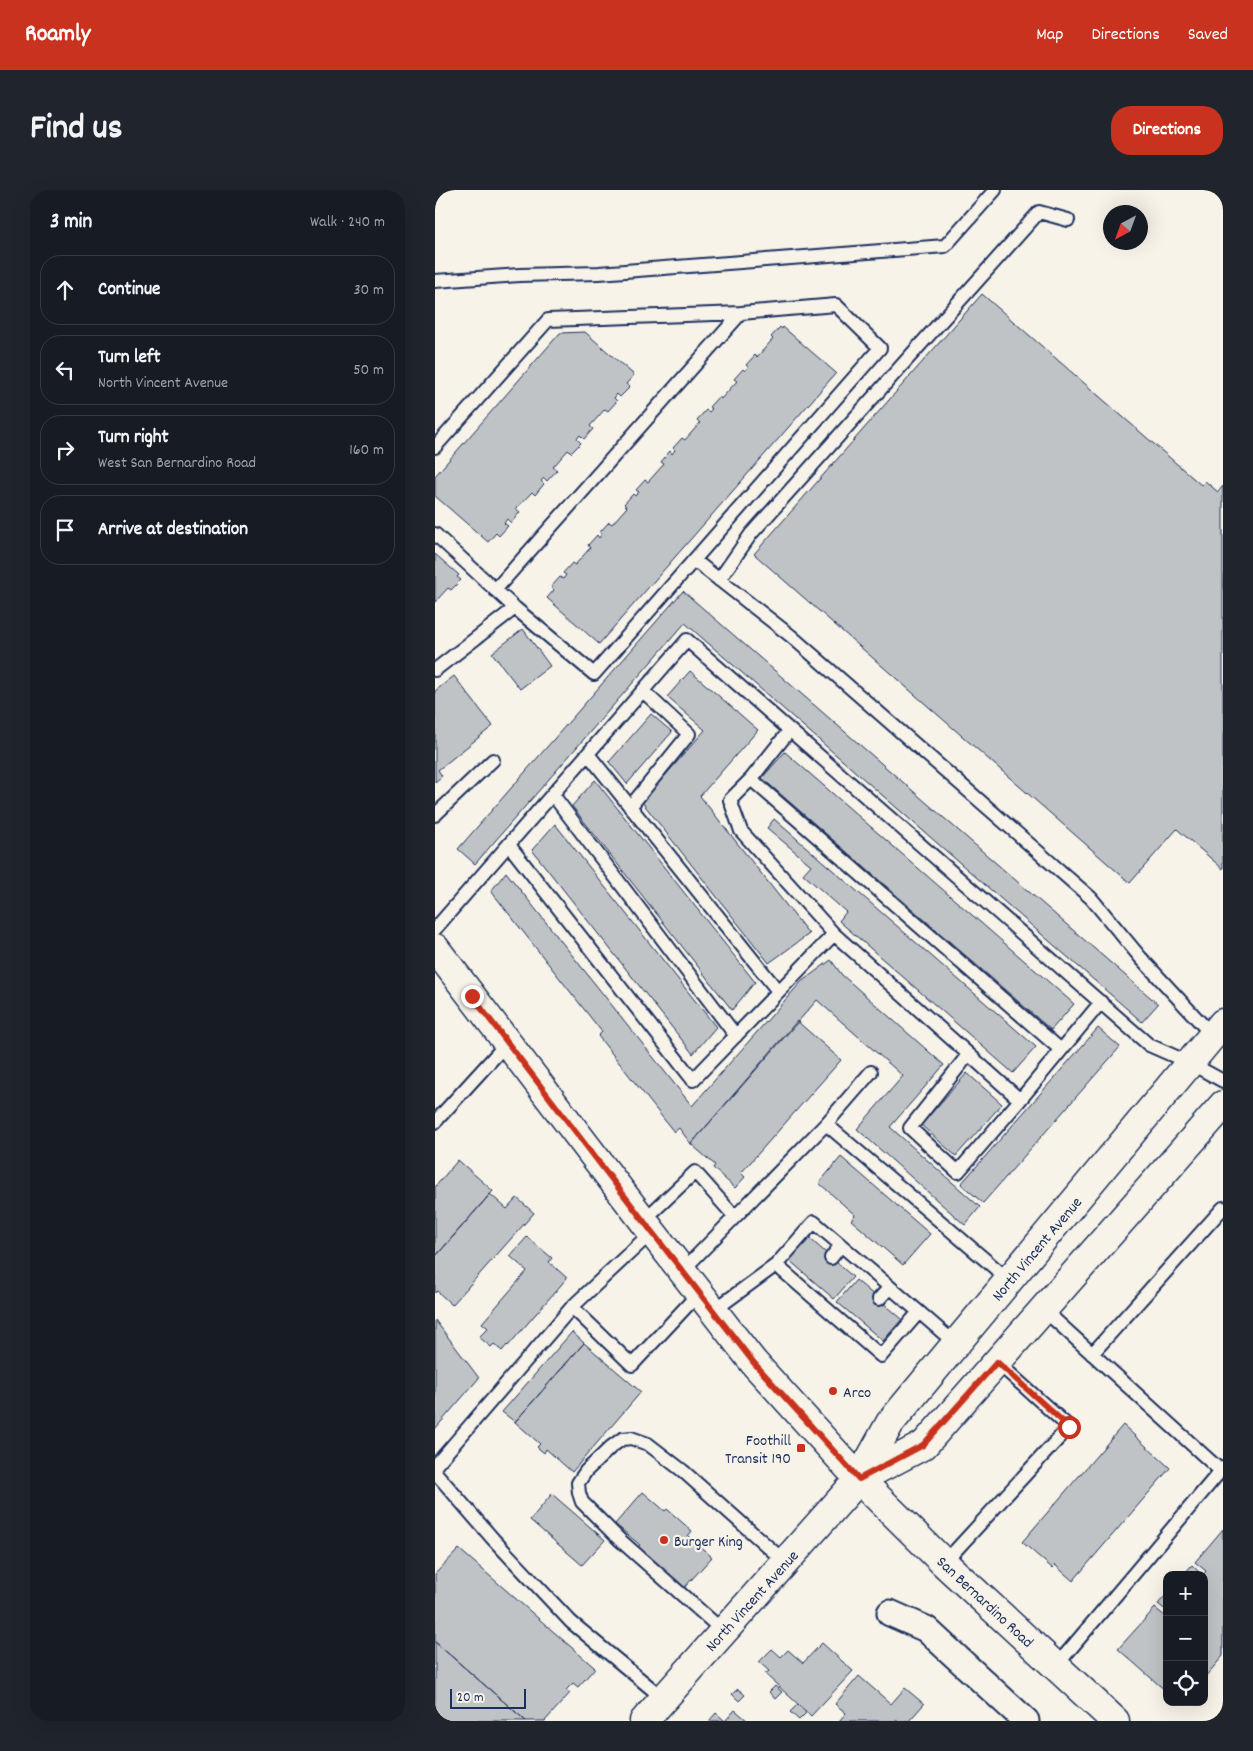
<!DOCTYPE html>
<meta charset="utf-8">
<style>
:root{--surface:#171b24;--page:#20242c;--text:#f1f3f6;--muted:#9ea1a6;--line:#363941;--accent:#c8321e}
body{margin:0;font-family:Dekko,sans-serif;background:var(--page);color:var(--text)}
.controls{position:absolute;right:15px;bottom:15px;display:grid;overflow:hidden;border-radius:10px;box-shadow:0 5px 20px #0002}
.controls button{width:45px;height:45px;display:grid;place-items:center;padding:0;border:0;border-bottom:1px solid var(--line);background:var(--surface);color:var(--text);font:25px sans-serif}
.compass{position:absolute;left:668px;top:15px;width:45px;height:45px;border-radius:50%;background:var(--surface);box-shadow:0 5px 20px #0002;rotate:221deg}
.scale{position:absolute;left:15px;bottom:12px;width:76px;box-sizing:border-box;padding-left:5px;border:2px solid #1b2f5e;border-top:0;font-size:14px;line-height:18px;white-space:nowrap;color:#1b2f5e;-webkit-text-stroke:4px #f7f3e8;paint-order:stroke}
.stop{position:absolute;width:15px;height:15px;margin:-11px;border:4px solid #c8321e;border-radius:50%;background:#fff}
.stop.end{background:#c8321e;border-color:#fff;box-shadow:0 1px 5px #0008}
.list{margin:0;padding:0;list-style:none}
h2{display:flex;justify-content:space-between;align-items:center;height:65px;margin:0;padding:0 20px;font-size:21px}
h2 small{font-size:16px;font-weight:400;color:var(--muted)}
.list li{display:grid;grid-template-columns:32px 1fr auto;gap:15px;align-items:center;box-sizing:border-box;height:70px;margin:0 10px 10px;padding:0 10px;border:1px solid var(--line);border-radius:20px}
.list b{display:block;font-size:19px;white-space:nowrap}
.list p{margin:0;font-size:16px;white-space:nowrap;color:var(--muted)}
.list em{font-size:16px;font-style:normal;color:var(--muted)}
.icon{flex:none;width:28px;height:28px;fill:none;stroke:currentColor;stroke-width:2;stroke-linecap:round;stroke-linejoin:round}
.map{position:relative;flex:none;width:788px;height:1531px;overflow:hidden;border-radius:20px}
header{display:flex;align-items:center;gap:30px;box-sizing:border-box;height:70px;padding:0 25px;background:var(--accent);color:#fff}
header strong{font-size:24px}
nav{display:flex;gap:28px;margin-inline-start:auto;font-size:18px}
.intro{display:flex;align-items:center;justify-content:space-between;box-sizing:border-box;height:120px;padding:0 30px}
h1{margin:0;font-size:35px}
.button{padding:12px 22px;border-radius:20px;background:var(--accent);color:#fff;font-size:18px;font-weight:700}
main{display:flex;gap:30px;padding:0 30px}
aside{flex:1;background:var(--surface);border-radius:20px;box-shadow:0 5px 20px #0002}
.map>svg:first-child{display:block}
.building{fill:#c0c3c5;stroke:#1b2f5e}
.lines{fill:none;stroke-linecap:round;stroke-linejoin:round}
.lane-casing{stroke:#1b2f5e;stroke-width:16}
.street-casing{stroke:#1b2f5e;stroke-width:29}
.secondary-casing{stroke:#1b2f5e;stroke-width:31}
.lane{stroke:#f7f3e8;stroke-width:12}
.street{stroke:#f7f3e8;stroke-width:25}
.secondary{stroke:#f7f3e8;stroke-width:28}
.route{stroke:#c8321e;stroke-width:6}
.poi-dot{fill:#c8321e;stroke:#f7f3e8;stroke-width:2}
.labels{text-anchor:middle;stroke-width:4.5;stroke-linejoin:round;paint-order:stroke}
.street-label{font-size:16px;fill:#1b2f5e;stroke:#f7f3e8}
.poi-label{font-size:16px;fill:#1b2f5e;stroke:#f7f3e8;text-anchor:start}
</style>
<header>
<strong>Roamly</strong>
<nav><a>Map</a><a>Directions</a><a>Saved</a></nav>
</header>
<div class="intro"><h1>Find us</h1><a class="button">Directions</a></div>
<main>
<aside>
<h2>3 min<small>Walk · 240 m</small></h2>
<ul class="list">
<li><svg class="icon" aria-label="ahead" viewBox="0 0 24 24"><path d="M12 20V5M6 11l6-6 6 6"/></svg><div><b>Continue</b></div><em>30 m</em></li>
<li><svg class="icon" aria-label="left" viewBox="0 0 24 24"><path d="M17 20v-9H6M10 6l-5 5 5 5"/></svg><div><b>Turn left</b><p>North Vincent Avenue</p></div><em>50 m</em></li>
<li><svg class="icon" aria-label="right" viewBox="0 0 24 24"><path d="M7 20v-9h11M14 6l5 5-5 5"/></svg><div><b>Turn right</b><p>West San Bernardino Road</p></div><em>160 m</em></li>
<li><svg class="icon" aria-label="arrive" viewBox="0 0 24 24"><path d="M6 21V4h12l-3 4 3 4H6"/></svg><div><b>Arrive at destination</b></div></li>
</ul>
</aside>
<div class="map">
<svg width="788" height="1531" viewBox="0 0 788 1531">
<rect width="100%" height="100%" fill="#f7f3e8"/>
<filter id="ink" filterUnits="userSpaceOnUse"><feTurbulence type="fractalNoise" baseFrequency=".02" numOctaves="2"/><feDisplacementMap in="SourceGraphic" scale="10" xChannelSelector="R" yChannelSelector="G"/><feConvolveMatrix kernelMatrix="1 2 1 2 8 2 1 2 1" color-interpolation-filters="sRGB"/></filter>
<g filter="url(#ink)">
<!-- building -->
<path class="building" d="M547 104 766 295 770 291 783 302 788 296V679L742 639 695 693 319 364Z
M345 137 347 139 348 137 401 183 164 454 112 408 119 400 116 397 125 387 128 389 131 385 128 383 137 373 140 375 155 358 153 355 162 345 164 348 167 344 165 342 174 332 177 334 192 317 189 314 198 304 200 306 204 302 201 300 210 290 213 292 229 274 226 272 235 261 237 264 240 260 238 258 247 248 250 250 265 233 262 230 271 220 274 222 277 219 274 217 284 206 286 209 302 191 299 189 308 179 310 181 313 177 311 175 320 165 322 167 338 149 336 147Z
M150 142 199 185 191 194 195 197 185 207 182 204 179 208 182 211 173 221 170 219 155 236 158 239 149 249 145 245 142 249 146 253 136 263 133 260 118 277 122 280 112 291 109 288 106 291 109 294 100 305 97 302 81 319 85 322 76 333 72 329 69 333 73 336 64 346 61 343 53 352 0 306V286L125 143Z
M0 364 24 385 22 387 26 390 16 400 13 398 0 412Z
M248 401 723 814 707 832 250 433 40 674 23 659Z
M88 439 115 476 85 499 57 463Z
M255 481 323 540 265 606 374 744 334 773 207 612 270 540 232 507Z
M19 486 58 536 3 580 7 586 0 592V501Z
M216 524 237 542 192 594 174 572Z
M350 562 639 814 616 840 327 588Z
M160 590 320 792 297 820 137 616Z
M339 629 601 857 578 883 404 731 411 722 368 684 376 675 332 638Z
M120 634 281 837 258 864 97 660Z
M71 682 257 916 366 792 396 770 407 785 509 875 455 937 545 1017 530 1035 422 939 468 886 382 810 256 954 244 938 239 942 163 846 167 842 56 701Z
M362 831 406 870 306 983 310 987 300 998 278 978 280 975 256 954Z
M663 838 685 857 548 1013 526 994Z
M532 883 567 914 521 966 486 935Z
M406 967 495 1044 468 1075 416 1030 420 1025 384 993Z
M23 970 58 1001 2 1065 0 1064V997Z
M55 1004 72 1019 82 1008 99 1023 17 1115 2 1101 0 1103V1067Z
M372 1046 418 1087 399 1109 353 1069Z
M92 1047 117 1068 114 1072 132 1088 73 1156 72 1155 67 1161 59 1154 56 1157 44 1147 53 1138 47 1133 92 1081 75 1066Z
M421 1090 467 1129 448 1151 402 1112Z
M0 1130 44 1188 0 1239Z
M137 1142 149 1153 80 1232 67 1222Z
M149 1153 206 1202 137 1282 111 1259 109 1263 102 1257 105 1254 80 1232Z
M688 1235 735 1278 638 1391 620 1375 617 1378 587 1352Z
M208 1302 230 1321 232 1319 257 1341 253 1346 277 1367 248 1399 202 1358 205 1355 180 1334Z
M117 1304 170 1350 147 1375 95 1330Z
M788 1339V1466L769 1488V1385H768L771 1381 760 1372Z
M24 1359 160 1478 143 1497 138 1493 131 1500 135 1503 110 1531H91L0 1452V1384Z
M757 1375 767 1385H748Z
M732 1404V1421L723 1414Z
M720 1418 731 1427 732 1426V1502L683 1459Z
M0 1452 91 1531H0Z
M387 1453 418 1481 376 1526 330 1484 334 1481 324 1472 337 1459 346 1467 353 1460 368 1473Z
M424 1486 456 1514 470 1498 489 1514 474 1531H404L411 1523 400 1514Z
M340 1496 347 1502 340 1509 334 1502Z
M303 1499 310 1505 304 1511 297 1504Z
M363 1514 371 1523 364 1530 355 1522Z
M300 1520 313 1531H274L281 1523 290 1531Z"/>
<g class="lines">
<!-- lane casing -->
<g class="lane-casing">
<path id="lane" d="M0 91 85 85 164 83 510 56 560 0
M0 257 113 130 306 123
M0 344 80 418 0 480
M259 370 356 446 656 708 705 767 777 845
M284 390 316 344 604 22 633 30
M60 400 306 123 401 115 445 158 159 484 80 418
M355 540 316 589 626 860
M153 564 343 801
M316 589 295 610 306 641 399 744
M118 605 301 846
M195 617 254 544 208 501
M0 625 58 570
M74 655 258 890 399 744 585 910 666 812
M0 739 252 450 714 855 755 873 788 891
M533 865 475 938 523 982 585 910
M0 932 72 853
M391 934 436 882
M208 1031 260 982 300 1027
M396 1068 406 1055
M341 1075 379 1032 484 1122
M247 1081 391 934 574 1090
M444 1109 455 1097
M137 1117 197 1175 264 1103
M608 1119 786 1281
M278 1121 341 1075 446 1166 484 1122 521 1154
M657 1164 788 1018
M0 1276 137 1117 217 1042
M0 1282 58 1349 136 1432 229 1509
M509 1373 634 1237 562 1172
M288 1441 185 1350 147 1312 144 1303 143 1293 151 1281 176 1257 187 1249 196 1248 213 1254 248 1281 350 1372
M621 1476 788 1278"/>
</g>
<!-- street casing -->
<g class="street-casing">
<path id="street" d="M455 1423 491 1439 591 1531"/>
</g>
<!-- secondary casing -->
<g class="secondary-casing">
<path id="secondary" d="M0 758 217 1042 319 1173 424 1289 509 1373 680 1531
M424 1289 489 1255 788 915
M209 1531 424 1289 455 1233 788 833"/>
</g>
<!-- lane -->
<use href="#lane" class="lane"/>
<!-- street -->
<use href="#street" class="street"/>
<!-- secondary -->
<use href="#secondary" class="secondary"/>
</g>
</g>
<g class="lines" filter="url(#ink)">
<!-- route -->
<path class="route" d="M37 806 217 1042 319 1173 424 1289 488 1255 562 1172 634 1237"/>
</g>
<!-- markers -->
<g class="poi-dot">
<circle cx="398" cy="1201" r="5"/>
<rect x="361" y="1253" width="10" height="10" rx="2.5"/>
<circle cx="229" cy="1350" r="5"/>
</g>
<g class="labels">
<!-- street labels -->
<g class="street-label">
<text transform="translate(601 1058) rotate(-50)" y="6">North Vincent Avenue</text>
<text transform="translate(316 1410) rotate(-48)" y="6">North Vincent Avenue</text>
<text transform="translate(551 1411) rotate(43)" y="6">San Bernardino Road</text>
</g>
<!-- poi labels -->
<g class="poi-label">
<text x="408" y="1207">Arco</text>
<text x="356" y="1255" text-anchor="end">Foothill<tspan x="356" dy="18">Transit 190</tspan></text>
<text x="239" y="1356">Burger King</text>
</g>
</g>
</svg>
<div class="controls">
<button>+</button>
<button>−</button>
<button><svg class="icon" aria-label="locate" viewBox="0 0 24 24"><circle cx="12" cy="12" r="6"/><path d="M12 2v4M12 18v4M2 12h4M18 12h4"/></svg></button>
</div>
<svg class="compass" viewBox="-18 -18 36 36"><path d="M0-13l5 13h-10z" fill="#e53935"/><path d="M0 13l5-13h-10z" fill="#9ea1a6"/></svg>
<div class="scale">20 m</div>
<div class="stop" style="left:634px;top:1237px"></div>
<div class="stop end" style="left:37px;top:806px"></div>
</div>
</main>
